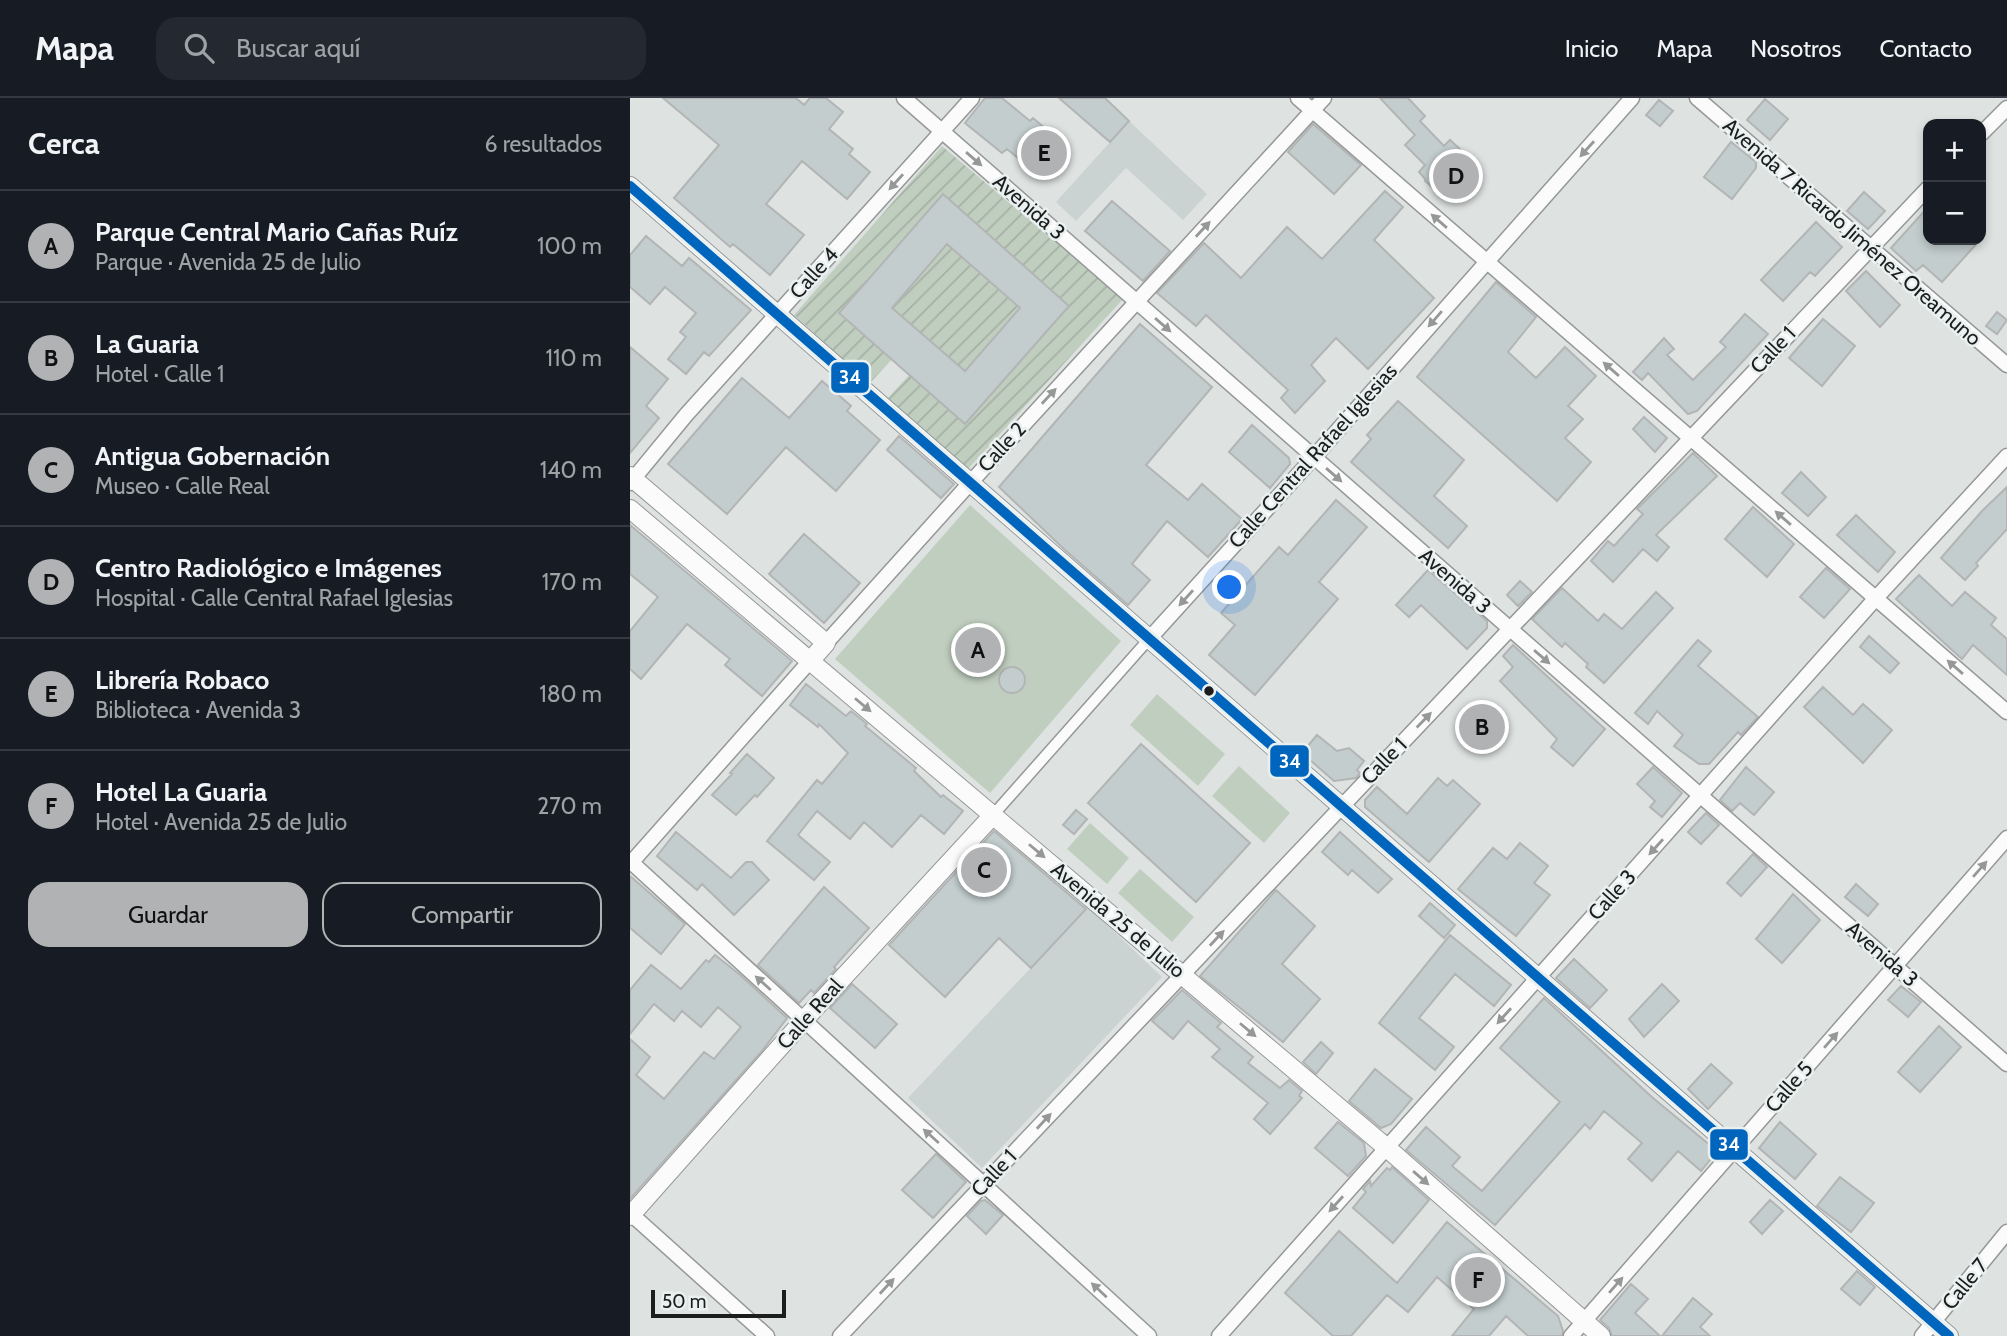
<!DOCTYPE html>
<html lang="es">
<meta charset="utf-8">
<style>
:root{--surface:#171b24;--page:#242831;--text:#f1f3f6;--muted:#9ea1a6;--line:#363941;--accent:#b0b2b3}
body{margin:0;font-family:Cabin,sans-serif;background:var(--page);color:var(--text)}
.controls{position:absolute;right:21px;top:21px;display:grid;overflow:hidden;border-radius:14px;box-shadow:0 4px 10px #0003}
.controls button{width:63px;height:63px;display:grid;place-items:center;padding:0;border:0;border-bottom:2px solid var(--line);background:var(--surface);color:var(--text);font:35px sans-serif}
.scale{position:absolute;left:21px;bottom:18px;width:135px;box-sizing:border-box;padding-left:7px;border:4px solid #1c1e1e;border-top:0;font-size:19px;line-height:24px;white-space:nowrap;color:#1c1e1e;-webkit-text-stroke:5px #eaf0f0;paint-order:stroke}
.you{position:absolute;left:600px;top:490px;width:24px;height:24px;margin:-18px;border:5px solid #fff;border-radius:50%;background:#1a73e8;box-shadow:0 0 0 10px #1a73e833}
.badge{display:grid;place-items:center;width:46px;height:46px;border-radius:50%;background:var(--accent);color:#111;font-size:23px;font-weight:700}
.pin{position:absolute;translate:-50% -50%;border:4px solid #fff;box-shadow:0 2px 7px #0006}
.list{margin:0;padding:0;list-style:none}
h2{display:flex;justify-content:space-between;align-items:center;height:91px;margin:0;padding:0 28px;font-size:30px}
h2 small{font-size:23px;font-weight:400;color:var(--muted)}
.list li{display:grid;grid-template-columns:46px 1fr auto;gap:21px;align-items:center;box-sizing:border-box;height:112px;padding:0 28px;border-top:2px solid var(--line)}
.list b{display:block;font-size:26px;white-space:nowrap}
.list p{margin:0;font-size:23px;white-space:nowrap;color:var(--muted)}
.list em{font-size:23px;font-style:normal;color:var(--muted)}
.actions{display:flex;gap:14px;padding:21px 28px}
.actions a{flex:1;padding:16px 0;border:2px solid var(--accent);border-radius:21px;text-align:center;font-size:24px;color:var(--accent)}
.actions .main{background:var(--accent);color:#111}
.icon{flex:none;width:38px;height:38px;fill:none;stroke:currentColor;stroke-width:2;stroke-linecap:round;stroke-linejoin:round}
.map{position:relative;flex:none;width:1377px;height:1238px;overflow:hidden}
header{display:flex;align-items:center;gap:42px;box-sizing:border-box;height:98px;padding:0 35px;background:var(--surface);border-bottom:2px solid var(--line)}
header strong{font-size:33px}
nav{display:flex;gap:38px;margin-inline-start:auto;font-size:24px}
.search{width:490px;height:63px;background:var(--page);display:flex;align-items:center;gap:18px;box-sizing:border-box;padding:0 24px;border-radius:21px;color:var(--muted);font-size:26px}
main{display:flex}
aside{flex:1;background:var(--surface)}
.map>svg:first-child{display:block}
.built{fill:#cad3d2}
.green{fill:#c0cebf}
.garden{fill:url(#garden-furrows)}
.building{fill:#c3cdce;stroke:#b3b5b5;stroke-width:2;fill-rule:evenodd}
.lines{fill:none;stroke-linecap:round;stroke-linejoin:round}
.pedestrian-casing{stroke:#959897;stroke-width:13}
.minor-casing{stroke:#959897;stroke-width:17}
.tertiary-casing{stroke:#959897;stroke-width:20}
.pedestrian{stroke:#fafbfa;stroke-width:10}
.minor{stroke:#fafbfa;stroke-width:14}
.tertiary{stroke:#fafbfa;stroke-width:18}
.bus-1-casing{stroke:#eaf0f0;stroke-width:16}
.bus-1{stroke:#0065bd;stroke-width:10}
.oneway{fill:#969897}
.bus-dot{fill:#1c1e1e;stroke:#eaf0f0;stroke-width:2.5}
.labels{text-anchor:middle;stroke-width:5;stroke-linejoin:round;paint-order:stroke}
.street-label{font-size:21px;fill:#1c1e1e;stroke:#eaf0f0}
.line-badge{stroke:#eaf0f0;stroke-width:2.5}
.badge-label{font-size:19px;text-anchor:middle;font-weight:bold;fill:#fff}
</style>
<header>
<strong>Mapa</strong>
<div class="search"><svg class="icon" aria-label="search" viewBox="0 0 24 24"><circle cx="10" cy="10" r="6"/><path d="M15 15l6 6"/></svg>Buscar aquí</div>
<nav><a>Inicio</a><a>Mapa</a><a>Nosotros</a><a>Contacto</a></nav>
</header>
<main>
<aside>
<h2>Cerca<small>6 resultados</small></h2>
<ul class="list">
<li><span class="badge">A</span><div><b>Parque Central Mario Cañas Ruíz</b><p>Parque · Avenida 25 de Julio</p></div><em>100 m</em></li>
<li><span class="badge">B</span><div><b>La Guaria</b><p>Hotel · Calle 1</p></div><em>110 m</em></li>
<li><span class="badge">C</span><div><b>Antigua Gobernación</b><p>Museo · Calle Real</p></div><em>140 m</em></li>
<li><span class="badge">D</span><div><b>Centro Radiológico e Imágenes</b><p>Hospital · Calle Central Rafael Iglesias</p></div><em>170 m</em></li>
<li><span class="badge">E</span><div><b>Librería Robaco</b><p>Biblioteca · Avenida 3</p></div><em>180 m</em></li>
<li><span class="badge">F</span><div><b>Hotel La Guaria</b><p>Hotel · Avenida 25 de Julio</p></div><em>270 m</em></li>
</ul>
<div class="actions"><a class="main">Guardar</a><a>Compartir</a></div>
</aside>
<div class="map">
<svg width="1377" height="1238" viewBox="0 0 1377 1238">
<defs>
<pattern id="garden-furrows" width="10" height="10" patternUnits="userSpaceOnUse" patternTransform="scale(1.75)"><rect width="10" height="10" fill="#c0cebf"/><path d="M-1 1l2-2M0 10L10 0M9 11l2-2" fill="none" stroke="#a4b0a4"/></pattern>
</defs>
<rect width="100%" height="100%" fill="#dee2e1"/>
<!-- built -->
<path class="built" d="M499 23 577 96 553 122 496 70 446 123 426 104Z
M458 809 532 879 352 1070 278 1000Z"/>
<!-- green -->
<path class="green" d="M340 407 491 543 360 695 205 561Z
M527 596 595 656 568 688 500 627Z
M609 668 660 715 634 745 582 698Z
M460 725 499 760 477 786 437 751Z
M510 771 564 819 542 844 488 795Z"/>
<!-- garden -->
<path class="garden" d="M312 48 493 201 338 371 258 300 279 277 335 326 439 208 313 96 209 214 262 261 240 285 164 217Z
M317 146 390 210 335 273 262 210Z"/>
<!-- building -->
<path class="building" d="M33 0H166L174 7 180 0H196L213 14 199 31 223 51 219 56 240 74 217 101 172 63 136 106 174 137 140 177 103 146 100 149 44 100 89 47Z
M355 0H372L400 23 403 20 435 47 409 77 377 51 372 55 335 25Z
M429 0H475L499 23 480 44Z
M750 0H778L795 18 790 23 814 48 820 42 846 66 815 100 795 83 796 82 789 74 795 67 775 47 785 37Z
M1135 1 1158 21 1140 42 1117 22Z
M1029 2 1043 13 1030 28 1016 17Z
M683 26 731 67 704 96 658 54Z
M1101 44 1126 64V70L1102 101 1074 79Z
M755 93 773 109 744 142 804 200 738 271 706 240 681 267 695 283 665 315 651 300 658 292 576 217 566 228 527 195 574 145 611 180 657 129 692 161Z
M1234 94 1255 113 1238 131 1217 113Z
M313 96 439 208 335 326 209 215ZM317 146 390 210 335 273 262 210Z
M482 103 540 153 513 183 455 133Z
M1298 109V142H1350L1312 184 1293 167 1286 173 1261 150Z
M1186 124 1212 149 1185 178 1180 174 1153 203 1131 182Z
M16 138 52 168 59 160 121 212 79 258 74 254 56 276 38 261 56 239 50 234 66 215 35 189 20 206 0 189V157Z
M1236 173 1270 207 1250 229 1216 193Z
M866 184 906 219 878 254 906 280 935 249 966 278 938 308 953 321 935 340 961 364 927 403 787 279Z
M1367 214 1377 222 1367 236 1356 228Z
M1115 216 1138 236 1067 313 1058 316 1018 275 1012 282 1003 274 1034 240 1044 251 1037 257 1063 282 1096 249 1090 244Z
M1193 221 1225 248 1192 288 1159 260Z
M510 226 582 289 516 367 558 402 572 386 612 421 578 459 537 423 502 466 520 482 498 507 435 452 369 389Z
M0 249 38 281 16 308 29 320 0 355Z
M112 280 159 320 192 283 221 308 217 313 250 342 206 393 156 349 97 416 38 366Z
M768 303 834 362 804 398 837 428 818 450 721 364 741 341 737 337Z
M1014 319 1037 340 1025 354 1003 331Z
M622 327 659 360 660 366 640 390 599 354Z
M269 338 324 386 311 400 257 352Z
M1063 355 1087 378 1026 437 1039 449 1027 463 1013 451 983 484 961 463 978 443 984 448 1013 416 1007 411Z
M1171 374 1196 399 1178 418 1152 395Z
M1377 389V431L1346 465 1348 468 1335 482 1311 460 1352 413Z
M706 402 737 429 689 484 708 501 625 597 579 557 605 527 591 515 649 449 658 457Z
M1123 409 1164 446 1137 479 1095 441Z
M1226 417 1265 454 1248 474 1207 437Z
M0 427 162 563 132 598 95 567 100 561 57 526 11 581 0 571V533L28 499 0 476Z
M174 436 230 485 194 525 139 476Z
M1196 470 1220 491 1194 520 1170 499Z
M798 472 857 523V530L837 551 791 507 779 519 766 507Z
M1289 477 1322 508 1335 494 1366 520 1361 527 1377 541V577L1343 547 1332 561 1266 501Z
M890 483 902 494 888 508 877 497Z
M932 490 968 523 974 516 992 531 1026 494 1043 510 974 585 956 569 958 566 935 545 932 549 902 521Z
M1239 538 1269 565 1260 575 1230 549Z
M1068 542 1081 553 1068 568 1128 619 1111 637 1108 634 1079 666H1069L1044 648 1053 637 1027 613 1018 626 1005 615Z
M883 547 975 631 943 668 921 649 927 641 870 583 883 569 873 558Z
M369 582a13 13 0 1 1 26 0a13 13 0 1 1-26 0Z
M176 586 216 618 221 613 237 626 235 628 286 670 284 673 311 699 313 697 333 713 314 736 291 717 262 749 234 724 220 741 187 713 168 737 200 764 184 782 137 743 187 682 192 686 218 655 189 626 188 629 160 607Z
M1193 589 1223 617 1233 606 1262 632 1233 665 1174 609Z
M687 637 707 653 719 650 734 663 727 672 730 675 726 680 704 683 672 655Z
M511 646 620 745 566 804 458 705Z
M117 656 144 680 127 699 125 697 106 717 82 697 102 676 100 675Z
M1023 669 1052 695 1032 719 1020 709 1025 703 1007 686Z
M1116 669 1144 694 1124 717 1110 705 1102 713 1090 702Z
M808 680 817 688 823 682 850 706 799 764 735 709V702L747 689 777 716Z
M446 712 457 721 444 736 433 727Z
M1076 715 1089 727 1071 746 1058 734Z
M364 733 456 811 401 870 369 840 315 899 259 847Z
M46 734 101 780 116 764H122L139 782 104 817 72 786 67 792 27 758Z
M710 734 762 781 748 795 722 772 718 777 692 754Z
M890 745 918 768 904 785 920 797 886 838 828 791 863 750 877 761Z
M1123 756 1137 769 1111 798 1097 785Z
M0 778 55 826 31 856 0 830Z
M1226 786 1248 806 1238 818 1215 799Z
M194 789 239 830 204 869 206 871 184 895 181 892 169 905 128 867Z
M646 792 685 828 652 866 690 901 653 944 570 878Z
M1163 796 1190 822 1152 865 1126 841Z
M800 805 825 827 814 840 789 818Z
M820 837 881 887 864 908 825 876 789 920 824 949 805 972 749 925Z
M85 857 109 876 157 920 132 953 0 1101V941L20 959 6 977 34 1001 74 954 84 961 111 929 88 909 71 929 52 913 44 923 24 906 0 936V892L21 867 51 891 76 862 79 864Z
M944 861 977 892 960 910 926 880Z
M222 886 267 926 245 950 200 910Z
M1032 886 1049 903 1014 939 999 921Z
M1271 888 1291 904 1278 919 1258 902Z
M552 892 591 925 587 929 623 959 618 965 650 990 659 982 672 993 669 998 672 1000 640 1036 624 1021 638 1005 582 959 590 951 558 923 543 941 522 923Z
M914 900 1023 1000 1087 1053 1071 1073 1048 1053 1022 1083 998 1061 1012 1045 974 1013 960 1031 955 1026 865 1127 776 1052 796 1029 830 1059 822 1068 852 1093 930 1004 870 950Z
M1309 928 1331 949 1290 994 1268 974Z
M691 944 703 955 686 976 673 964Z
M1081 966 1102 985 1078 1011 1058 991Z
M745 971 782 1001 761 1026 751 1030 719 1003Z
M708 1024 734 1045 736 1058 718 1078 685 1050Z
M1150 1024 1186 1056 1165 1081 1129 1050Z
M306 1056 336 1084 303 1120 272 1092Z
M762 1069 799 1102 763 1145 723 1110 736 1094 733 1091 740 1083 741 1088 757 1070 760 1072Z
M1210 1079 1244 1105 1221 1134 1187 1108Z
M355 1102 373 1117 356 1136 337 1118 351 1103Z
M1140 1102 1153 1113 1132 1136 1120 1124Z
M817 1124 928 1218 933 1233 932 1238H898L876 1218 859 1238H822L844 1211 807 1179 778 1214 757 1197 721 1238H703L655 1195 709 1133 767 1185Z
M1227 1173 1245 1189 1230 1207 1211 1191Z
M1001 1186 1018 1201 1005 1215 1030 1238H982L979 1230 970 1222Z
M1063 1200 1082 1216 1070 1229 1080 1238H1032Z"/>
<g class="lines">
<!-- pedestrian casing -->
<g class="pedestrian-casing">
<path id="pedestrian" d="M364 716 519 541"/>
</g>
<!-- minor casing -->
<g class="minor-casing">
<path id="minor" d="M274 0 1377 966
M668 0 1377 614
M1067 0 1377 267
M1351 36 1377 10
M0 385 56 317 342 0
M519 541 684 359 1002 0
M196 545 340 385 694 0
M0 763 519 1238
M0 766 180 563
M0 1115 137 1238
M210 1238 1298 90
M589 1238 1246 500 1377 358
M941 1238 1377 740
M1292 1238 1377 1134"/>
</g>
<!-- tertiary casing -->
<g class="tertiary-casing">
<path id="tertiary" d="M0 88 1319 1238
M0 378 196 545 180 563
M0 411 757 1050 971 1238
M0 1118 174 922 364 716"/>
</g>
<!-- pedestrian -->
<use href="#pedestrian" class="pedestrian"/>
<!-- minor -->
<use href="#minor" class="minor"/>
<!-- tertiary -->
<use href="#tertiary" class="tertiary"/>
<!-- bus-1 casing -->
<g class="bus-1-casing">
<path id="bus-1" d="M0 88 1319 1238"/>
</g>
<!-- bus-1 -->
<use href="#bus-1" class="bus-1"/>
</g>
<!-- one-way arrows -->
<defs><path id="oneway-solid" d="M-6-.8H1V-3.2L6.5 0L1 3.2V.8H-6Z" transform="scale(1.75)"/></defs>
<g class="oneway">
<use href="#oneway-solid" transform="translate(957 51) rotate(132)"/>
<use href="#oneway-solid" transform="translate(344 61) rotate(41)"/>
<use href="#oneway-solid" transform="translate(266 84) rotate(132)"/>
<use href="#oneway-solid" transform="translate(809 123) rotate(-139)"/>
<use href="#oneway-solid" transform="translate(573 131) rotate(-47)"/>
<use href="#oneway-solid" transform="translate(805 221) rotate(131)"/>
<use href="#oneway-solid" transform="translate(533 227) rotate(41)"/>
<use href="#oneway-solid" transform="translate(981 271) rotate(-139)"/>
<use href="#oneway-solid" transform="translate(419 298) rotate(-47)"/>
<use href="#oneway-solid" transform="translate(704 377) rotate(41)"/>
<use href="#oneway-solid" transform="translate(1153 420) rotate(-139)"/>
<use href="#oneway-solid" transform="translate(556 500) rotate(132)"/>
<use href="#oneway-solid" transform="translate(912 559) rotate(41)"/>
<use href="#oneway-solid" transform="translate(1325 569) rotate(-139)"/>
<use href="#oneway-solid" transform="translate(233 607) rotate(40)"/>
<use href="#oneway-solid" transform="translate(794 622) rotate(-46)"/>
<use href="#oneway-solid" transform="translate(1026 749) rotate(132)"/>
<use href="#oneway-solid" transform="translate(407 753) rotate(40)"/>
<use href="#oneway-solid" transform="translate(1350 771) rotate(-49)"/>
<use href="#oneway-solid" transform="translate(587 840) rotate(-47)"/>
<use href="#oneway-solid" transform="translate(133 885) rotate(-138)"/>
<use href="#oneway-solid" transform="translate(874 918) rotate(132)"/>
<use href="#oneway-solid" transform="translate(618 932) rotate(40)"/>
<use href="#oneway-solid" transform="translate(1201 942) rotate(-49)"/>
<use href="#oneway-solid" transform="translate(414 1023) rotate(-47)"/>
<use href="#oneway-solid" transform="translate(301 1038) rotate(-138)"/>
<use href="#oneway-solid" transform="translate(791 1080) rotate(41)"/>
<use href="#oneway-solid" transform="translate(706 1106) rotate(132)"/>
<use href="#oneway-solid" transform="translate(986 1187) rotate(-49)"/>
<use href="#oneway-solid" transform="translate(257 1188) rotate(-47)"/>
<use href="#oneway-solid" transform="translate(469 1192) rotate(-137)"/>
</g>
<!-- markers -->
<circle class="bus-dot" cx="579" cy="593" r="6"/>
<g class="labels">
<!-- street labels -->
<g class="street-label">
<text transform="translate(399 109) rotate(41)" y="7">Avenida 3</text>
<text transform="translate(1222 134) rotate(41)" y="7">Avenida 7 Ricardo Jiménez Oreamuno</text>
<text transform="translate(184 175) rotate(-48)" y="7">Calle 4</text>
<text transform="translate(1143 252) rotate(-47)" y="7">Calle 1</text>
<text transform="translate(372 349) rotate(-47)" y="7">Calle 2</text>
<text transform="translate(683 358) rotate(-48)" y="7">Calle Central Rafael Iglesias</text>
<text transform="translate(825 483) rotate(41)" y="7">Avenida 3</text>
<text transform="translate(754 663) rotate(-46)" y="7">Calle 1</text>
<text transform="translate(982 797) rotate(-48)" y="7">Calle 3</text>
<text transform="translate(488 822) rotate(40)" y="7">Avenida 25 de Julio</text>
<text transform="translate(1252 856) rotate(41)" y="7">Avenida 3</text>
<text transform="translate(180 916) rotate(-48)" y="7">Calle Real</text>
<text transform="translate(1159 989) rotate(-49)" y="7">Calle 5</text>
<text transform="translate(364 1075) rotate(-47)" y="7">Calle 1</text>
<text transform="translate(1335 1186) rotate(-51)" y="7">Calle 7</text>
</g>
</g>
<g class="line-badge">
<rect x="200" y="263" width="40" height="33" rx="7" fill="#0065bd"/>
<rect x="639" y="646" width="41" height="34" rx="7" fill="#0065bd"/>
<rect x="1079" y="1030" width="40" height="33" rx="7" fill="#0065bd"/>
</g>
<g class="badge-label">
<text x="220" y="286">34</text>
<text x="660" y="670">34</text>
<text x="1099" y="1053">34</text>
</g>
</svg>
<div class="controls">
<button>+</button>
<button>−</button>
</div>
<div class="scale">50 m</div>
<div class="you"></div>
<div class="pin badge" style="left:348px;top:552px">A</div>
<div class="pin badge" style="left:852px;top:629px">B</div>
<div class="pin badge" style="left:354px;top:772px">C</div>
<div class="pin badge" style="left:826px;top:78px">D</div>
<div class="pin badge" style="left:414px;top:55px">E</div>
<div class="pin badge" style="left:848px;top:1182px">F</div>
</div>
</main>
